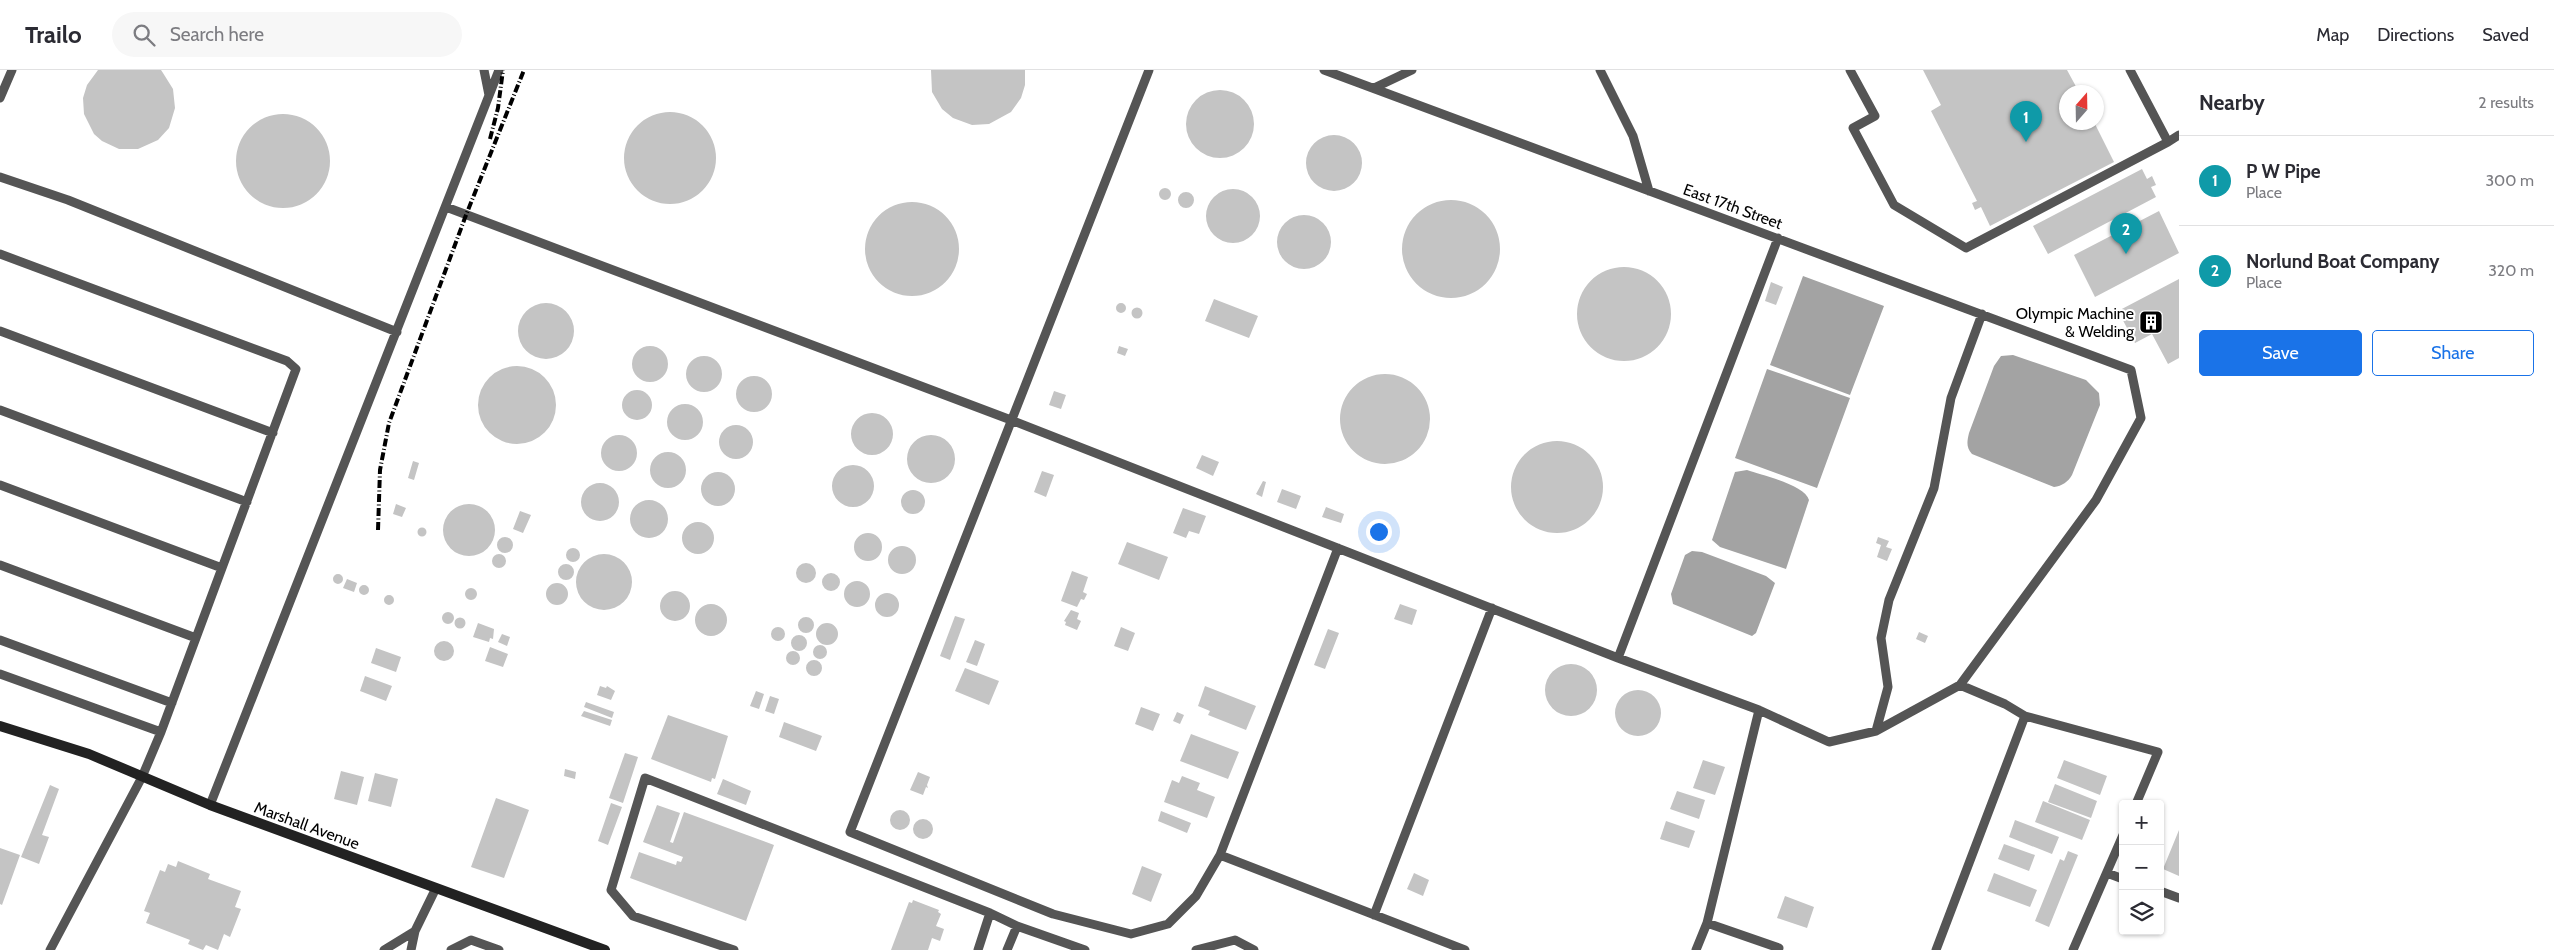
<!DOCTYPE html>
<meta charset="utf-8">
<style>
:root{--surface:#fff;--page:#f7f7f7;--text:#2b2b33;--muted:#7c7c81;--line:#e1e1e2;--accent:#1a73e8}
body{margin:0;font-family:Cabin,sans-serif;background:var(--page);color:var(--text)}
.controls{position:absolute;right:15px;bottom:15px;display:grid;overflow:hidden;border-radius:5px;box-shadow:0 1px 4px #0004}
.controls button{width:45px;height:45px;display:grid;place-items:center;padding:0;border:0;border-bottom:1px solid var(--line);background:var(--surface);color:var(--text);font:25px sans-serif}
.compass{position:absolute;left:2059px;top:15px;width:45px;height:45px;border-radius:50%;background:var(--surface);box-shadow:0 1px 4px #0004;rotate:20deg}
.you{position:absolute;left:1378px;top:461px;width:18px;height:18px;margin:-12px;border:4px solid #fff;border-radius:50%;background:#1a73e8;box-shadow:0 0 0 8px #1a73e833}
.badge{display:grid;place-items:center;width:32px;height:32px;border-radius:50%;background:var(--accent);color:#fff;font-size:16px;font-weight:700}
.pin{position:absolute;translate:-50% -41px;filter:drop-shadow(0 1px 2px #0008)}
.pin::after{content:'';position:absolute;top:26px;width:18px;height:15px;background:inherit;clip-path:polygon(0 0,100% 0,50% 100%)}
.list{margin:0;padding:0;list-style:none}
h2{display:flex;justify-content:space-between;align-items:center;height:65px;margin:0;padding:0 20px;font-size:21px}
h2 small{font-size:16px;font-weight:400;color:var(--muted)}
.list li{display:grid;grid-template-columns:32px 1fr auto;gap:15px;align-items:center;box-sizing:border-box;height:90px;padding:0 20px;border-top:1px solid var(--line)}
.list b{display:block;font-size:19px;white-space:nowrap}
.list p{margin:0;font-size:16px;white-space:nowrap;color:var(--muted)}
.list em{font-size:16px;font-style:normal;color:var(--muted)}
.actions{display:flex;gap:10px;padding:15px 20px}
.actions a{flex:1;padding:11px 0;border:1px solid var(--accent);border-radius:5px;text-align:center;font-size:18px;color:var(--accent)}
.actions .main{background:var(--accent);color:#fff}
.icon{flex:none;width:28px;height:28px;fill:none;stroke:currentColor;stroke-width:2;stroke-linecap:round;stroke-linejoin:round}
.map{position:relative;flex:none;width:2179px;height:880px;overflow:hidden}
header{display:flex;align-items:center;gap:30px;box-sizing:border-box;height:70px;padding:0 25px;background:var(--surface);border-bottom:1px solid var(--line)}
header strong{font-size:24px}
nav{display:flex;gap:28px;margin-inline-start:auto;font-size:18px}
.search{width:350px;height:45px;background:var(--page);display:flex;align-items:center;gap:12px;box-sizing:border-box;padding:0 18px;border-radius:28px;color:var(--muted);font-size:19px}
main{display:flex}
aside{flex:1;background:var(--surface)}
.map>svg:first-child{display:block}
.water{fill:#a3a3a3}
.building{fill:#c4c4c4}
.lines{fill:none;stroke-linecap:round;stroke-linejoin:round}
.lane{stroke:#555;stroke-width:9}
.secondary{stroke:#222;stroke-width:10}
.rail{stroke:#000;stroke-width:4;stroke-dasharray:8 2.5 1 2.5;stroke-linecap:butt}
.labels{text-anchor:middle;stroke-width:4;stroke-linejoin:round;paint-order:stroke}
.street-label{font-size:16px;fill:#000;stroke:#fff}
.poi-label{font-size:16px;fill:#000;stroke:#fff;text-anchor:end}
</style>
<header>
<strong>Trailo</strong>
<div class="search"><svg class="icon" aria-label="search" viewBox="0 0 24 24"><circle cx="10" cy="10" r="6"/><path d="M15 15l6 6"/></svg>Search here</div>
<nav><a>Map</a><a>Directions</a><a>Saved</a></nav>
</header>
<main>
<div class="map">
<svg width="2179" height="880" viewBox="0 0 2179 880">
<rect width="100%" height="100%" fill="#fff"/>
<!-- water -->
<path class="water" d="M1803 206 1884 236 1850 325 1770 295Z
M2013 285 2086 310 2099 323 2100 335 2072 405C2068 412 2062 416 2054 417L1972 384C1966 377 1967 372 1969 363L1994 296 2001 286Z
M1767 299 1850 328 1817 418 1735 388Z
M1747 400C1762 405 1805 415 1809 430L1786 499 1720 477 1712 470 1735 402Z
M1692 481 1702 482 1766 506 1775 513 1756 563 1752 566 1673 534 1671 524 1685 485Z"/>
<!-- building -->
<path class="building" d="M98 0H161L163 3 173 19 175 38 169 58 158 70 138 79H119L102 71 94 64 84 44 83 28 87 15Z
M931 0H1025V15L1021 28 1011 42 989 54 972 55 953 48 942 39 932 22Z
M1923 0H2067L2079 22H2066V52H2094L2114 92 1990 156 1981 137 1975 140 1972 133 1977 131 1931 41 1941 35Z
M1186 54a34 34 0 1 1 68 0a34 34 0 1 1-68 0Z
M624 88a46 46 0 1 1 92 0a46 46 0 1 1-92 0Z
M236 91a47 47 0 1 1 94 0a47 47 0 1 1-94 0Z
M1306 93a28 28 0 1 1 56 0a28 28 0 1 1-56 0Z
M2142 99 2147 109 2152 106 2156 115 2151 117 2156 127 2048 184 2033 156Z
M1159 124a6 6 0 1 1 12 0a6 6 0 1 1-12 0Z
M1206 146a27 27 0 1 1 54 0a27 27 0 1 1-54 0Z
M1178 130a8 8 0 1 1 16 0a8 8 0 1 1-16 0Z
M1402 179a49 49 0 1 1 98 0a49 49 0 1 1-98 0Z
M865 179a47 47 0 1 1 94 0a47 47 0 1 1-94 0Z
M2159 141 2179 183 2095 227 2074 185Z
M1277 172a27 27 0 1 1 54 0a27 27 0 1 1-54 0Z
M1577 244a47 47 0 1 1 94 0a47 47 0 1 1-94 0Z
M2179 209V288L2168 294 2152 264 2135 273 2118 241Z
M1771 212 1783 217 1776 235 1765 231Z
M1214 229 1258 246 1249 268 1205 251Z
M518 261a28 28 0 1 1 56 0a28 28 0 1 1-56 0Z
M1116 238a5 5 0 1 1 10 0a5 5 0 1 1-10 0Z
M1131.5 243a5.5 5.5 0 1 1 11 0a5.5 5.5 0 1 1-11 0Z
M1119 276 1128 279 1125 286 1117 283Z
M632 294a18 18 0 1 1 36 0a18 18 0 1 1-36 0Z
M686 304a18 18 0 1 1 36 0a18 18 0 1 1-36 0Z
M478 335a39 39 0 1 1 78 0a39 39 0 1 1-78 0Z
M1340 349a45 45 0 1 1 90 0a45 45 0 1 1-90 0Z
M736 324a18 18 0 1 1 36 0a18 18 0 1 1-36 0Z
M622 335a15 15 0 1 1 30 0a15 15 0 1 1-30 0Z
M1054 321 1066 325 1061 339 1049 335Z
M667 352a18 18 0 1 1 36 0a18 18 0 1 1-36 0Z
M851 364a21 21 0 1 1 42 0a21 21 0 1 1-42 0Z
M719 372a17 17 0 1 1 34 0a17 17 0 1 1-34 0Z
M907 389a24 24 0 1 1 48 0a24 24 0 1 1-48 0Z
M601 383a18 18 0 1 1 36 0a18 18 0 1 1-36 0Z
M1511 417a46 46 0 1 1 92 0a46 46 0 1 1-92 0Z
M650 400a18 18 0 1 1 36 0a18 18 0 1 1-36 0Z
M1202 385 1219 392 1213 406 1196 398Z
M413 391 419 393 414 410 408 408Z
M832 416a21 21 0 1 1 42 0a21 21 0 1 1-42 0Z
M1042 401 1054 405 1046 427 1034 422Z
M701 419a17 17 0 1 1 34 0a17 17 0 1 1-34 0Z
M1263 411 1266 412 1262 427 1256 424Z
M581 432a19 19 0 1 1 38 0a19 19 0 1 1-38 0Z
M1282 419 1301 426 1296 439 1277 432Z
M901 432a12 12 0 1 1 24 0a12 12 0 1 1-24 0Z
M630 449a19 19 0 1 1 38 0a19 19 0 1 1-38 0Z
M443 460a26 26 0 1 1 52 0a26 26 0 1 1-52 0Z
M396 434 406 438 402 447 393 444Z
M1326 437 1344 444 1341 453 1322 447Z
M1183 438 1206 446 1199 464 1189 461 1186 468 1173 463Z
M520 441 531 445 523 463 513 459Z
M682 468a16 16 0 1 1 32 0a16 16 0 1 1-32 0Z
M417.5 462a4.5 4.5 0 1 1 9 0a4.5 4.5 0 1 1-9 0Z
M854 477a14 14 0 1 1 28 0a14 14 0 1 1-28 0Z
M497 475a8 8 0 1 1 16 0a8 8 0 1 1-16 0Z
M1878 467 1889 471 1886 477 1892 479 1887 491 1877 487 1881 475 1876 473Z
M1127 472 1168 487 1159 510 1118 494Z
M888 490a14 14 0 1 1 28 0a14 14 0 1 1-28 0Z
M566 485a7 7 0 1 1 14 0a7 7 0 1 1-14 0Z
M492 491a7 7 0 1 1 14 0a7 7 0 1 1-14 0Z
M576 512a28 28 0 1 1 56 0a28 28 0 1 1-56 0Z
M796 503a10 10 0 1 1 20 0a10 10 0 1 1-20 0Z
M558 502a8 8 0 1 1 16 0a8 8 0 1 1-16 0Z
M1072 501 1088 507 1083 522 1087 524 1084 530 1081 529 1077 537 1061 531Z
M822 512a9 9 0 1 1 18 0a9 9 0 1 1-18 0Z
M333 509a5 5 0 1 1 10 0a5 5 0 1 1-10 0Z
M347 509 357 513 354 522 343 518Z
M844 524a13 13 0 1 1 26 0a13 13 0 1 1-26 0Z
M546 524a11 11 0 1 1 22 0a11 11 0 1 1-22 0Z
M359 520a5 5 0 1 1 10 0a5 5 0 1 1-10 0Z
M465 524a6 6 0 1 1 12 0a6 6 0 1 1-12 0Z
M660 536a15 15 0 1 1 30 0a15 15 0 1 1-30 0Z
M875 535a12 12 0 1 1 24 0a12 12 0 1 1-24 0Z
M384 530a5 5 0 1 1 10 0a5 5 0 1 1-10 0Z
M1400 534 1417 540 1412 555 1394 549Z
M695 550a16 16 0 1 1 32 0a16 16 0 1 1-32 0Z
M1071 540 1079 543 1077 549 1081 551 1077 560 1065 555 1066 552 1064 551Z
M442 548a6 6 0 1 1 12 0a6 6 0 1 1-12 0Z
M955 546 965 549 950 590 940 586Z
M798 555a8 8 0 1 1 16 0a8 8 0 1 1-16 0Z
M454.5 553a5.5 5.5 0 1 1 11 0a5.5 5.5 0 1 1-11 0Z
M816 564a11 11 0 1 1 22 0a11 11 0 1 1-22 0Z
M478 553 494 559 493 569 490 568 489 572 473 567Z
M771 564a7 7 0 1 1 14 0a7 7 0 1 1-14 0Z
M1121 557 1135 563 1128 581 1114 576Z
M1328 559 1339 563 1325 599 1314 595Z
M1919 562 1928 566 1925 573 1916 569Z
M502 564 510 567 507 576 498 572Z
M791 573a8 8 0 1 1 16 0a8 8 0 1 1-16 0Z
M975 570 985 574 977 596 966 592Z
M434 581a10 10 0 1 1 20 0a10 10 0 1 1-20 0Z
M813 582a7 7 0 1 1 14 0a7 7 0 1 1-14 0Z
M490 577 508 584 503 597 485 591Z
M376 578 401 587 396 602 371 593Z
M786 588a7 7 0 1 1 14 0a7 7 0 1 1-14 0Z
M806 598a8 8 0 1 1 16 0a8 8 0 1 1-16 0Z
M1545 620a26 26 0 1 1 52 0a26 26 0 1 1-52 0Z
M965 598 999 611 989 635 955 621Z
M365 606 392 616 386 631 360 621Z
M600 616 606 618 607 616 615 621 611 630 597 625Z
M1205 616 1256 636 1246 660 1208 645 1210 641 1198 636Z
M1615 643a23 23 0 1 1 46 0a23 23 0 1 1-46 0Z
M756 621 764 624 759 639 750 636Z
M770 626 779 629 774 644 765 641Z
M586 632 614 642 612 648 584 637Z
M1141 637 1160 644 1153 661 1135 654Z
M584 641 612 650 610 656 581 646Z
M1177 642 1184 645 1180 654 1173 651Z
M668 645 728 666 715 709 712 708 711 712 651 689Z
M784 652 822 666 816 681 779 667Z
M1191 664 1239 682 1228 709 1180 691Z
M625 683 638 687 623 733 609 728Z
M1703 690 1725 697 1715 725 1693 718Z
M2064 690 2107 706 2100 725 2057 708Z
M565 699 576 702 575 709 564 706Z
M341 701 364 707 357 735 334 729Z
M918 702 930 707 927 715 928 718 926 717 923 725 910 720Z
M375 703 398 709 391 737 368 731Z
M1182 706 1200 713 1197 720 1215 727 1207 748 1164 732 1172 710 1179 713Z
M723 709 751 721 746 735 717 724Z
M2055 714 2097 731 2091 748 2048 732Z
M50 715 59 719 42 765 49 767 39 794 21 787Z
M1677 721 1705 730 1699 749 1670 739Z
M496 728 529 740 504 808 471 797Z
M2043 731 2090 750 2082 770 2035 752Z
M611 733 622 737 608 775 598 771Z
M657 735 680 743 670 772 673 773 684 742 774 775 746 851 630 808 639 782 676 795 677 791 681 792 683 787 643 772Z
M890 750a10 10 0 1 1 20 0a10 10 0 1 1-20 0Z
M1161 741 1191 753 1187 763 1158 751Z
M913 759a10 10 0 1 1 20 0a10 10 0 1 1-20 0Z
M2015 750 2059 767 2052 784 2009 767Z
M1666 751 1695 761 1689 778 1660 769Z
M2179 760V806L2163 799Z
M2004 774 2035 785 2029 801 1998 789Z
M0 778 20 785 2 835 0 834Z
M2068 781 2078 785 2049 857 2035 851 2060 789 2064 791Z
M178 791 210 804 208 809 241 821 235 837 241 839 230 867 224 864 218 880 206 875 203 880 188 874 190 870 146 853 150 843 144 841 160 800 165 802 168 794 176 797Z
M1142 796 1162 804 1151 832 1132 824Z
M1414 803 1429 810 1423 826 1407 819Z
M1994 803 2037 820 2030 837 1987 821Z
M1785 826 1814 837 1807 858 1777 848Z
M913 830 939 840 938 842 941 844 936 856 944 859 940 871 932 868 928 880H891L909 832 912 833Z"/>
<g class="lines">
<!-- lane -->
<path class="lane" d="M484 0 489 25
M1149 0 850 762 1053 844 1131 864 1168 854 1196 826 1220 785 1338 478
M1324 0 2131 300 2141 348 2096 430 1960 615 2005 634 2025 646
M1600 0 1633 66 1649 121
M1850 0 1875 46 1853 58 1894 135 1966 178 2168 72
M2130 0 2168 72 2179 65
M1374 18 1412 0
M0 28 12 0
M0 107 68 130 397 262
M446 137 1011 350 1618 588 1759 640
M0 184 287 291 296 299 161 662
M0 261 273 363
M0 340 247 432
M0 415 222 498
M0 495 196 568
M0 570 172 633
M1618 588 1778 168
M0 604 161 662 142 707 50 880
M1876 661 1888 617 1881 568 1889 530 1934 418 1951 328 1982 244
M210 735 499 0
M1220 785 1465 880
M2107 803 2123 809
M2160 821 2179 828
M990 843 1017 856
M1374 845 1492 538
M1707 853 1779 878 1778 880
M384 880 415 861
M411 880 415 861 436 818
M451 880 471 870 499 880
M734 880 633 846 611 820 645 708 990 843 978 880
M1007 880 1017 856 1085 880
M1196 880 1235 870 1254 880
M1696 880 1707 853 1759 640 1829 672 1876 661 1960 615
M1936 880 2025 646 2158 682 2136 734
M2073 880 2123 765"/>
<!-- secondary -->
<path class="secondary" d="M0 656 89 684 210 735 605 880"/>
<!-- rail -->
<path class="rail" d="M490 69 498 38 503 0
M378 460 380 400 389 353 466 145 524 0"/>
</g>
<!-- icons -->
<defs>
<g id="building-square" transform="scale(1.25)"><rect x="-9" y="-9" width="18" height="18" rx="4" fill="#000" stroke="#fff"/><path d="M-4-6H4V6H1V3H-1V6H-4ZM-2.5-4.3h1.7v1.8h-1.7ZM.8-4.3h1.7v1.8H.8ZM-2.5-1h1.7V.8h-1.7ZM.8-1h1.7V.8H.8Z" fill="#fff"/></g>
</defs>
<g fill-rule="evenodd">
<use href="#building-square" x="2151" y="252"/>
</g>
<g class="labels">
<!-- street labels -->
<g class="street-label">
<text transform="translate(1733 136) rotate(20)" y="6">East 17th Street</text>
<text transform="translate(307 755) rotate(20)" y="6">Marshall Avenue</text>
</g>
<!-- poi labels -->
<g class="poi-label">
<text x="2134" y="249">Olympic Machine<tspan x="2134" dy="18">&amp; Welding</tspan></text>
</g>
</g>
</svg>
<div class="controls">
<button>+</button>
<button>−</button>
<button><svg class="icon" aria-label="layers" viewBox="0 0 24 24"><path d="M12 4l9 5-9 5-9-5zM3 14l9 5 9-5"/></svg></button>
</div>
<svg class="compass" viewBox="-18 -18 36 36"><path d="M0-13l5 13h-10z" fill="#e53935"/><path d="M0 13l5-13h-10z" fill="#7c7c81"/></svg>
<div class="you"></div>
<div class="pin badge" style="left:2026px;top:72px;background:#0f9aa8">1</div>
<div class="pin badge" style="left:2126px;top:184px;background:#0f9aa8">2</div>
</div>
<aside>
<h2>Nearby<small>2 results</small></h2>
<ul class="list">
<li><span class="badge" style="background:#0f9aa8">1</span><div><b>P W Pipe</b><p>Place</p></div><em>300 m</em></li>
<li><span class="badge" style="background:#0f9aa8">2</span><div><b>Norlund Boat Company</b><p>Place</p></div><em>320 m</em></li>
</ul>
<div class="actions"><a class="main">Save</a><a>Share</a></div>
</aside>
</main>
